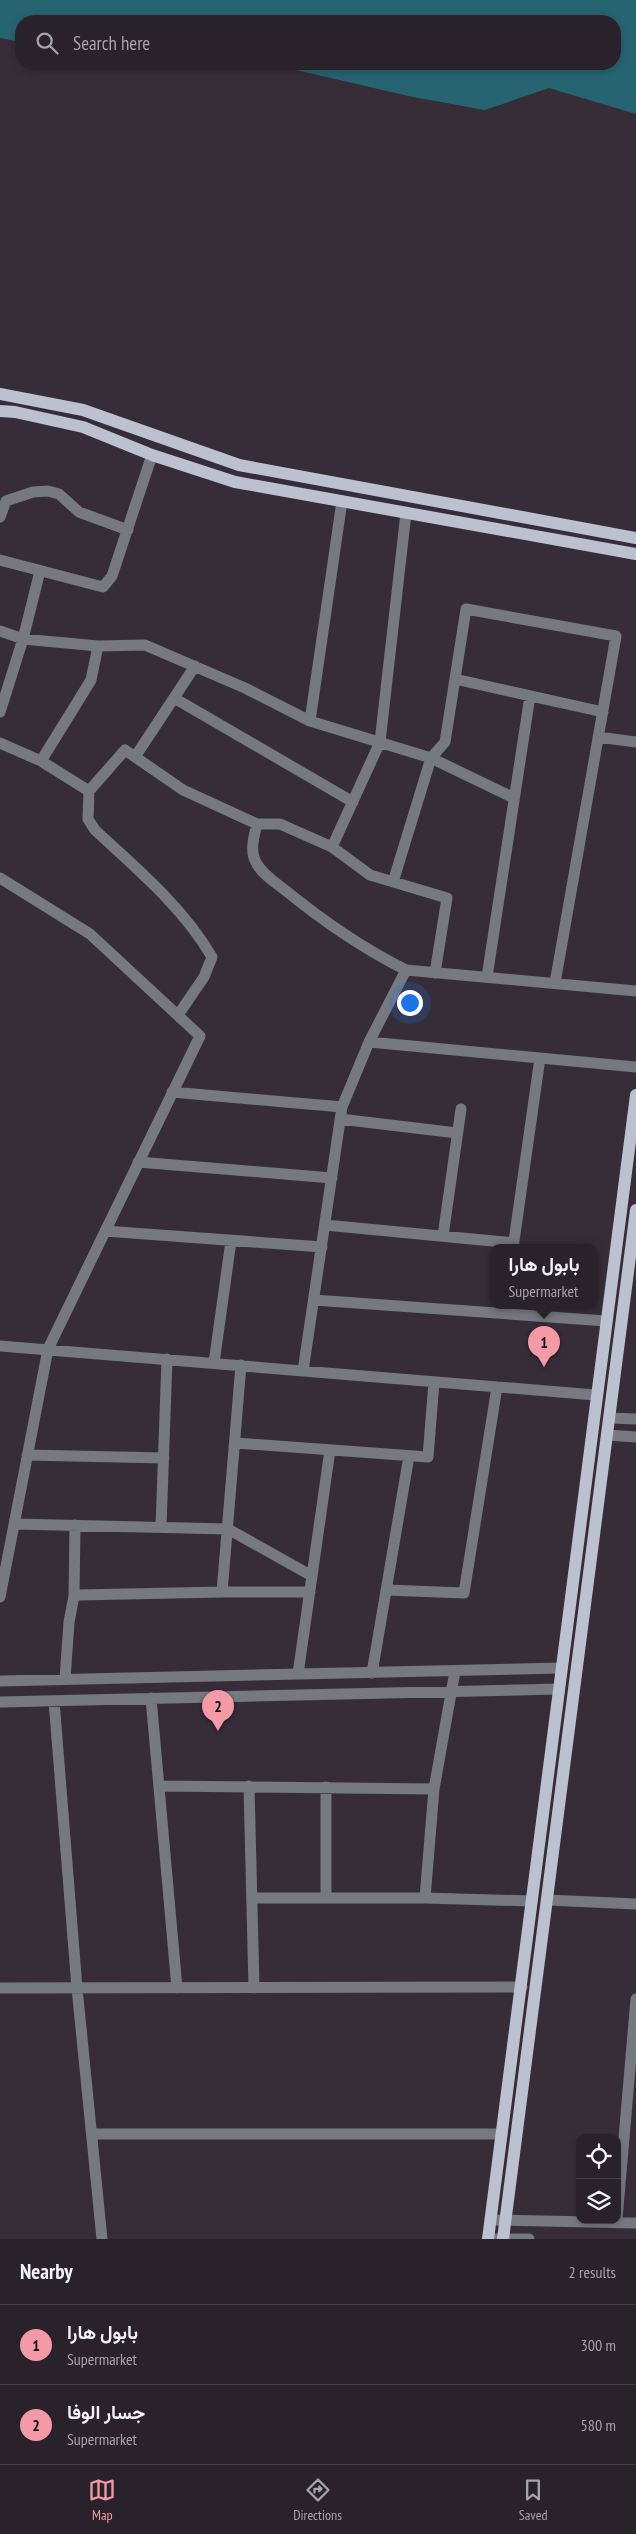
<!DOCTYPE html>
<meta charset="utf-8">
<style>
:root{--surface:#29222b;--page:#312a33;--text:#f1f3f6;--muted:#a5a4a9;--line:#453f47;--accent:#f49aa6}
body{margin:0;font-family:"PT Sans Narrow",Vazirmatn,sans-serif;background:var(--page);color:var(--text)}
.controls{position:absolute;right:15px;bottom:15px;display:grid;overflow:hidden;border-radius:10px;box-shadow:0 2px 8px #0003}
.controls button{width:45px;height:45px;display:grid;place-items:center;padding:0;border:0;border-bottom:1px solid var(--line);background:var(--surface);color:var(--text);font:25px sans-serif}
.you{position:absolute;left:409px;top:1002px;width:18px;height:18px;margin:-12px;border:4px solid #fff;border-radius:50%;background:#1a73e8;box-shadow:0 0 0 8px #1a73e833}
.badge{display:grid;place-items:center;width:32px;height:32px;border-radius:50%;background:var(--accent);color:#111;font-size:16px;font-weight:700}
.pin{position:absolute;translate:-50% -41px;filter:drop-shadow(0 1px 2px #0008)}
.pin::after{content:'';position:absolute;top:26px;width:18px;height:15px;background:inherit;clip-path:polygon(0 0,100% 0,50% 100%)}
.popup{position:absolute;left:490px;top:1244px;width:108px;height:65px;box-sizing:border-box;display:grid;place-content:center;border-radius:10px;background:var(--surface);filter:drop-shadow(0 1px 4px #0005);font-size:16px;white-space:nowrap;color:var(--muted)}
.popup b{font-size:19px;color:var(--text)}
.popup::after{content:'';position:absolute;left:50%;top:100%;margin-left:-10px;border:10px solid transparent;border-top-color:var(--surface)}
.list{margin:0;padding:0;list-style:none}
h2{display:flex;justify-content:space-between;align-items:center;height:65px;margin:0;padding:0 20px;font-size:21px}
h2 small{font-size:16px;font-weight:400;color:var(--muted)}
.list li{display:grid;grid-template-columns:32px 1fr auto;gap:15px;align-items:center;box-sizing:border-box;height:80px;padding:0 20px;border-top:1px solid var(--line)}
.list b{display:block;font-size:19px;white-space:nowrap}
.list p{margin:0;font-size:16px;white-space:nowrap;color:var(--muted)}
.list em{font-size:16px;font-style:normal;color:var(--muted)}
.icon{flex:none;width:28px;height:28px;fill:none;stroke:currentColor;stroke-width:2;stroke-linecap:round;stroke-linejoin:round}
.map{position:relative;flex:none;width:636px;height:2239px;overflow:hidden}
.search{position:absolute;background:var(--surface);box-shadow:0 2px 8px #0003;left:15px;right:15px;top:15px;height:55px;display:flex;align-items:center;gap:12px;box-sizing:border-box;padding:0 18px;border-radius:20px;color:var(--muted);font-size:19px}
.sheet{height:225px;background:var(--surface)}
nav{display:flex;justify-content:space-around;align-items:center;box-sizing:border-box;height:70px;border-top:1px solid var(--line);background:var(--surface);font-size:14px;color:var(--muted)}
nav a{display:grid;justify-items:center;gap:2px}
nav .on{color:var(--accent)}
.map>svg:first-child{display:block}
.water{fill:#266471}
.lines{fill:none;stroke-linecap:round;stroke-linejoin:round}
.minor{stroke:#767980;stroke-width:11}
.major{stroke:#bbc1cf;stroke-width:12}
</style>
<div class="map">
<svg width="636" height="2239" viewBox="0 0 636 2239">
<rect width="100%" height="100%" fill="#372d39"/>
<!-- water -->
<path class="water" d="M0 0H636V114L549 88 485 110 413 97 270 64H615V21H21V42L0 38Z"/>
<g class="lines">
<!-- minor -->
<path class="minor" d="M0 517 6 501 33 492 48 491 59 494 79 512 128 530
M0 560 103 587 112 576 152 455
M0 631 23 639 98 646 145 645 245 688 310 721 431 758 393 882
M455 679 603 712
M174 698 353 802
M0 712 23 639 40 571
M310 721 342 501
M598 737 636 742
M0 743 41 761 89 791 125 750 183 790 257 824H280L332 847 370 875 447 898 435 973
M135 757 195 666
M41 761 91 680 98 646
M89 791 88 819 95 830C137 869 183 907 212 957L204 977 178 1015
M514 798 431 758 445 742 466 609 616 636 555 983
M257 824C254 836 249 852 257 864 263 875 276 883 285 890 323 921 362 948 406 970
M332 847 380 742 406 513
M0 878 90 934 200 1036 48 1349 0 1597
M487 977 530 696
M369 1042 636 1067
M172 1092 342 1107
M340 1119 457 1133
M138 1162 332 1178
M325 1225 514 1243
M105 1231 322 1247
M443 1236 461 1109
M513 1248 540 1058
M314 1300 606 1321
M0 1346 595 1395
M214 1363 231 1241
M303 1371 342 1107 369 1042 406 970 636 991
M609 1418 636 1419
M607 1435 636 1437
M236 1443 428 1457 434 1382
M27 1455 164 1458
M14 1524 228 1529 312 1576
M161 1527 167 1359
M386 1590 464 1593 497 1387
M222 1592H310
M78 1595 222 1592 241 1365
M372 1673 409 1456
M298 1674 330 1450
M65 1679 69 1622 74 1596 75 1525
M0 1681 561 1668
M151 1698 177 1988
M54 1701 77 1988 102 2239
M0 1702 559 1689
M159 1786 434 1789
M249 1786 254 1988
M326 1787V1898
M252 1898H425L532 1901
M425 1898 434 1789 455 1671
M547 1900 636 1904
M0 1988 522 1987
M92 2134H502
M617 2219 636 1999
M491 2220 636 2223
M488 2239H529"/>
<!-- major -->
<path class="major" d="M0 394 83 410 239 465 636 538
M0 411 15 412 83 427 152 455 235 482 636 554
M488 2239 636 1095
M503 2239 636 1210"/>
</g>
</svg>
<div class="controls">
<button><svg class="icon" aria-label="locate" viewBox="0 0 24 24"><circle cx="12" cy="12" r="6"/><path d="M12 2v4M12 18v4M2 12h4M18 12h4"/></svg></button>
<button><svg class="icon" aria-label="layers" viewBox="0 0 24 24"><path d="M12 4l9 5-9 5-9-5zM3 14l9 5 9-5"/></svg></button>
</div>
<div class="you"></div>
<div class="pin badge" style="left:544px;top:1367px">1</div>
<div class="popup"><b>بابول هارا</b>Supermarket</div>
<div class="pin badge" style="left:218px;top:1731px">2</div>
<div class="search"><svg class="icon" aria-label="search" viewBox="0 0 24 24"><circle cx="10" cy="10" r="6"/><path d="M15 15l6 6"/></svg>Search here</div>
</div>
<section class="sheet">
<h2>Nearby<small>2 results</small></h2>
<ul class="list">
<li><span class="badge">1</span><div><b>بابول هارا</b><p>Supermarket</p></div><em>300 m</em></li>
<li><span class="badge">2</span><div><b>جسار الوفا</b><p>Supermarket</p></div><em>580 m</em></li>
</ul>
</section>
<nav>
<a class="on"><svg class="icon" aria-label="map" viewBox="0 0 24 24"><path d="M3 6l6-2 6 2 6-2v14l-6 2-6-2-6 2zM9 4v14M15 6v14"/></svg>Map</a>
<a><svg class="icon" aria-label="directions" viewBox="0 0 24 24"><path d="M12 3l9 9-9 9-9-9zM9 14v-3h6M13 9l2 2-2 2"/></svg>Directions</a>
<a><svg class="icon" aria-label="saved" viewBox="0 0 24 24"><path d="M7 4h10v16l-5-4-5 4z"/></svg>Saved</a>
</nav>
